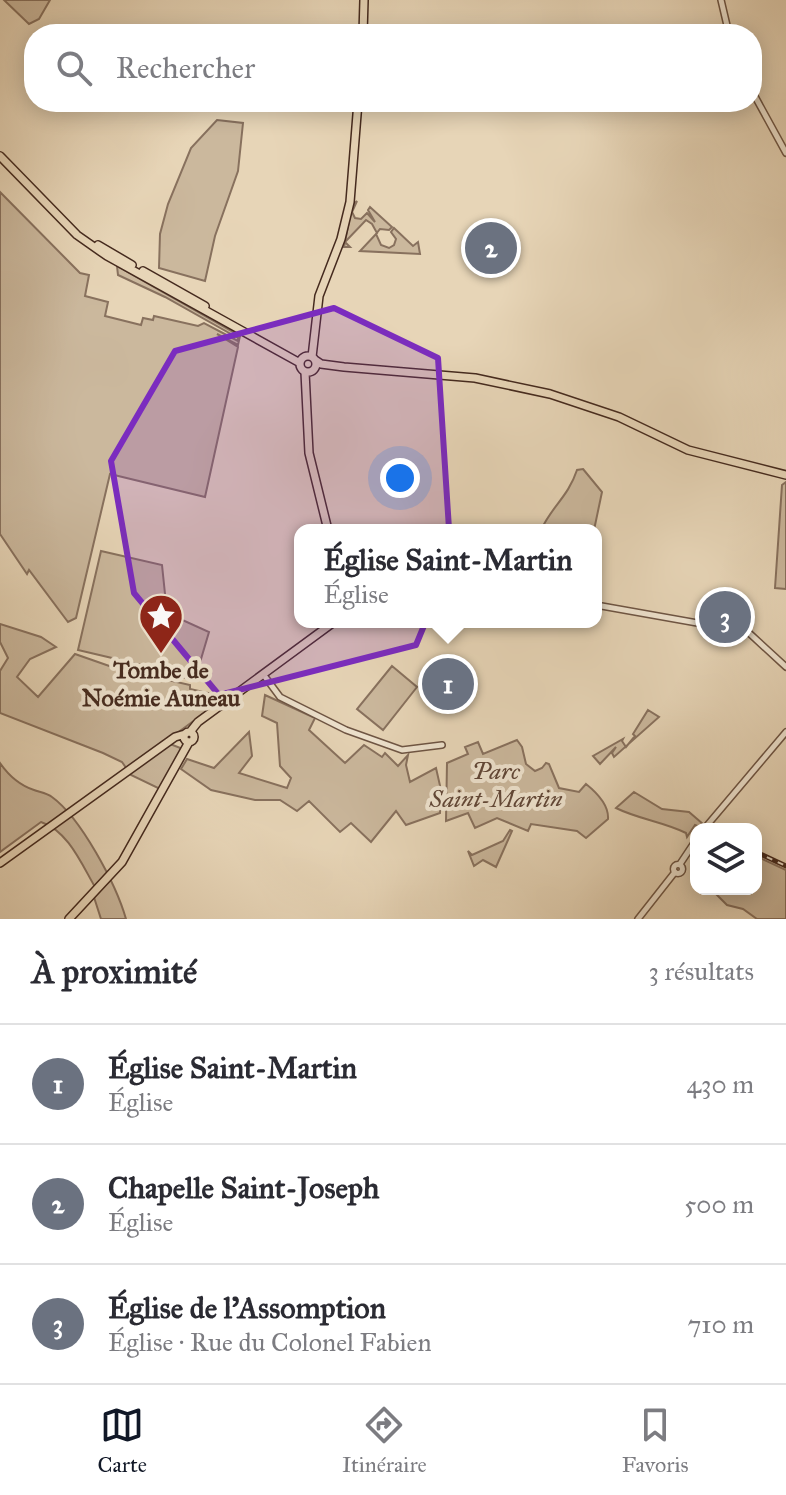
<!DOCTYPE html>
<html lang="fr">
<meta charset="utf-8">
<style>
:root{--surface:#fff;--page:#f7f7f7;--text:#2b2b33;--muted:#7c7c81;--line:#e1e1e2;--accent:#111827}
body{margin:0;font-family:"IM FELL Great Primer",serif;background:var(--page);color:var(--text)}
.controls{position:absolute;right:24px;bottom:24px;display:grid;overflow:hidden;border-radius:16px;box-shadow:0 4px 20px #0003}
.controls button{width:72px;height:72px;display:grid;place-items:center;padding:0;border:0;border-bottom:2px solid var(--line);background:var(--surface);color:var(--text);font:40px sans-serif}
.you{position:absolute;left:400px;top:478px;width:28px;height:28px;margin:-20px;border:6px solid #fff;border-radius:50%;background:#1a73e8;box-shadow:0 0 0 12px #1a73e833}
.badge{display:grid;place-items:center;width:52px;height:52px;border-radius:50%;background:var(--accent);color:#fff;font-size:26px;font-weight:700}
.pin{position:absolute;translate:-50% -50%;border:4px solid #fff;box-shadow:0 2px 8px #0006}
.popup{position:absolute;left:294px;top:524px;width:308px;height:104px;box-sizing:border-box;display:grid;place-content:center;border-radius:16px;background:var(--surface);filter:drop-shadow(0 2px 6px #0005);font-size:26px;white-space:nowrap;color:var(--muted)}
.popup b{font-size:30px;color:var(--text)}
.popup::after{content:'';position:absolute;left:50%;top:100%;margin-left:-16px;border:16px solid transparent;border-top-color:var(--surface)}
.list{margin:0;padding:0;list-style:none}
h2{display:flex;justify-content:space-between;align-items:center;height:104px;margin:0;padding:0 32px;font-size:34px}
h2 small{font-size:26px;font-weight:400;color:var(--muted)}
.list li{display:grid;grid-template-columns:52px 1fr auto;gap:24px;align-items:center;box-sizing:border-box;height:120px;padding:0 32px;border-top:2px solid var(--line)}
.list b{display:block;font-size:30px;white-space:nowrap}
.list p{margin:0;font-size:26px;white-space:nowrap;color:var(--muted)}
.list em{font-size:26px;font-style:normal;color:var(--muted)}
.icon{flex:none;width:44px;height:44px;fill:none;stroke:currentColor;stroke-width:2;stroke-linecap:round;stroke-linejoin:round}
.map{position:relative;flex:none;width:786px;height:919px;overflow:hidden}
.search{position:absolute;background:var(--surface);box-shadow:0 4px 20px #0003;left:24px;right:24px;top:24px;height:88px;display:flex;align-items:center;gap:20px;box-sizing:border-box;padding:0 28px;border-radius:32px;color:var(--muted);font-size:30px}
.sheet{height:464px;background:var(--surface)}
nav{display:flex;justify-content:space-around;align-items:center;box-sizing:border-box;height:112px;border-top:2px solid var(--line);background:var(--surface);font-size:22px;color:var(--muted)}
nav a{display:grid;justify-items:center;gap:4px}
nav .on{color:var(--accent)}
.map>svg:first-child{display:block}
.green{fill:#cbb89d;stroke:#88715e;stroke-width:2}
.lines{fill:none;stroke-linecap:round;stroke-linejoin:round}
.minor-casing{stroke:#6e5544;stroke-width:8}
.major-casing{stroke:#452a1e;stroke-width:10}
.minor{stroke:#efe4d0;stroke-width:5}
.major{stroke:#e7d5b7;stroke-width:7}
.rail-casing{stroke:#452a1e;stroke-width:5}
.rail{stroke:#efe4d0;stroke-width:2;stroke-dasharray:6;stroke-linecap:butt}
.marked{fill:#7b2cbf;fill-opacity:0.2;stroke:#7b2cbf;stroke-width:6;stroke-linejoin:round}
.labels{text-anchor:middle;stroke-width:8;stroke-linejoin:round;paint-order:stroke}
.poi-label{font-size:24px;font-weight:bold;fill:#452a1e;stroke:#efe4d0}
.park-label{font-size:24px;font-style:italic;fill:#604637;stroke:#efe4d0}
</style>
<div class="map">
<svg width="786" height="919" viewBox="0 0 786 919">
<rect width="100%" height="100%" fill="#e7d5b7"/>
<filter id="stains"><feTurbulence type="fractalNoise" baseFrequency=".0025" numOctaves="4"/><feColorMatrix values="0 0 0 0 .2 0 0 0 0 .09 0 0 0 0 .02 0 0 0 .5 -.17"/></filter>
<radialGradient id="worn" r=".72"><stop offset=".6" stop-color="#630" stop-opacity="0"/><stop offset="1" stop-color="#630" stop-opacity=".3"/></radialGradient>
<!-- green -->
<path class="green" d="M4 0H50L39 19 29 24Z
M217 120 243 123 238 171 215 236 205 281 159 268 160 234 168 204 191 148Z
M0 192 80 273 89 275 85 296 108 302 105 316 141 325 143 318 153 320 154 316 198 326 204 323 238 341V338L165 297 118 275 117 266 240 336 238 345 217 334 238 347 205 497 110 474 76 618 68 622 29 570 27 574 0 534Z
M357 201 352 212 355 218 361 219 367 213 375 222 368 210 370 207 392 227 389 230 380 229 376 234 381 245 389 248 394 245 396 239 391 232 394 228 413 246 418 242 420 254 360 251 377 233 372 224 366 220 345 242 350 247H344L352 205Z
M583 469 602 492 594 530H541C552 506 568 497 577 470Z
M786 482V589L775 588 782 485Z
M101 551 162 565 167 613 209 632 196 676 198 680 167 675 163 670 78 650Z
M0 624 41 637 56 647 30 659 17 677 38 697 75 654 115 668 190 685V689L226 697 176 734 170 744 183 749 160 789 131 775 122 762 103 753 0 713V671L8 658 0 642Z
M392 666 417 687 383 730 357 709Z
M265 695 315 718 309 730 345 763 364 745 382 757 385 753 398 766 408 755 406 765 410 782 436 768 441 790 440 813 406 825 396 811 371 842 351 823 340 832 309 801 297 811 280 800H255L211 790 181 769 187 759 214 768 249 732 252 756 239 773 287 788 291 778 280 766 277 723 262 716Z
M648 710 659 717 614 757 612 753 616 747 600 764 593 756 623 739 622 741 626 747 635 736 633 734Z
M517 740 522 747 526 764 535 771 542 768 546 763 549 764 559 788 579 792 586 784C596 792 609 805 608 819L586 838 577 831 531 824 528 831 497 818 475 828 468 813 446 821 447 763 468 754 465 747 478 742 483 754Z
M0 763C9 776 19 785 34 790 39 792 47 793 52 797 81 818 116 884 126 919H101L92 891 95 887C81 863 68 831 41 822L0 852Z
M634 792 662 809 689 812 703 824 700 827 695 825 687 837 686 833C664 822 638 819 616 808Z
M510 830 512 831 496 867 483 860 474 866 468 851 472 855 503 841Z
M756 856 786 870V919H757L743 909 727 905 711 889H756Z"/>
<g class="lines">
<!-- minor casing -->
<g class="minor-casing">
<path id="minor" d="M721 0 729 34
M752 91 786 153
M596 605 748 632 786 667
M263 674 280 697 346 730 402 750 442 745
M704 829 786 732
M680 864 696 840
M673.5 869a4.5 4.5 0 1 1 9 0a4.5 4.5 0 1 1-9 0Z
M638 919 675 872"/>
</g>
<!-- major casing -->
<g class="major-casing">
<path id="major" d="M363 34 364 0
M0 156 77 235 107 256 300 363
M98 245 132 265
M143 271 205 306
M300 364a8 8 0 1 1 16 0a8 8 0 1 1-16 0Z
M312 357 319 296 341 239 350 202 358 102
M315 360 321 364 344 367 475 378 550 394 619 417 688 450 786 475
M305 372 309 453 328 530
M190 732 198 722 334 622
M184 737a5 5 0 1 1 10 0a5 5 0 1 1-10 0Z
M0 863 175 737 185 734
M69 919 122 862 189 742"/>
</g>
<!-- minor -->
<use href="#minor" class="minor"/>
<!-- major -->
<use href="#major" class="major"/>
<!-- rail casing -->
<g class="rail-casing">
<path id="rail" d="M756 852 786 866"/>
</g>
<!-- rail -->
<use href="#rail" class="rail"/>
</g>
<!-- marked area -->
<path class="marked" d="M334 308 438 358 451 560 416 645 219 695 134 593 111 461 175 351Z"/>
<!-- icons -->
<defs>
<g id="sight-pin" transform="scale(2.3)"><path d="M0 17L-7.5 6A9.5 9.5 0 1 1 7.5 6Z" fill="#8f2418" stroke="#efe4d0"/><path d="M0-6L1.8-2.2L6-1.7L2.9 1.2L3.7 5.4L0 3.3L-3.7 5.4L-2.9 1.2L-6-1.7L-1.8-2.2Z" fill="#fff"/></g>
</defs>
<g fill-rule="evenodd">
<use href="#sight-pin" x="161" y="616"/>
</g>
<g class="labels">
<!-- poi labels -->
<g class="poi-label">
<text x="161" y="678">Tombe de<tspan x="161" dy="28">Noémie Auneau</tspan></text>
</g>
<!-- park labels -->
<g class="park-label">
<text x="496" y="779">Parc<tspan x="496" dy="28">Saint-Martin</tspan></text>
</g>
</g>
<rect width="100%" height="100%" filter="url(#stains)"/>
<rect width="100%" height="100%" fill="url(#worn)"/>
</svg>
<div class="controls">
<button><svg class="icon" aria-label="layers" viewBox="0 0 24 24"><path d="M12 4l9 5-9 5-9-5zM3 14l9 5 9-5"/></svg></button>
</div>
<div class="you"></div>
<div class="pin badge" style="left:448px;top:684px;background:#6b7280">1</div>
<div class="popup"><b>Église Saint-Martin</b>Église</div>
<div class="pin badge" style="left:491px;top:248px;background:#6b7280">2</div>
<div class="pin badge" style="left:725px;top:617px;background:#6b7280">3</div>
<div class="search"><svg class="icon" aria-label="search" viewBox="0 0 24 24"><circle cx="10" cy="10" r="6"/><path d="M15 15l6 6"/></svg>Rechercher</div>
</div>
<section class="sheet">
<h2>À proximité<small>3 résultats</small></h2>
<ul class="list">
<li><span class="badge" style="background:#6b7280">1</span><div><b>Église Saint-Martin</b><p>Église</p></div><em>430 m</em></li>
<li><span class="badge" style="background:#6b7280">2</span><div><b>Chapelle Saint-Joseph</b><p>Église</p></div><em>500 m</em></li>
<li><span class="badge" style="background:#6b7280">3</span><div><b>Église de l'Assomption</b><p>Église · Rue du Colonel Fabien</p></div><em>710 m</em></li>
</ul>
</section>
<nav>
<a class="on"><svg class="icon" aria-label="map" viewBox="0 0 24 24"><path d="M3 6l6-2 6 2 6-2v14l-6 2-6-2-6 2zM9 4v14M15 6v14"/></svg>Carte</a>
<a><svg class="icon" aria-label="directions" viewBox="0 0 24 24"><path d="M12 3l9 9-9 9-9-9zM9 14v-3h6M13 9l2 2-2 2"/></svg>Itinéraire</a>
<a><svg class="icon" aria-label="saved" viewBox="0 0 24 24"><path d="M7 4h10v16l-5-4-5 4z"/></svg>Favoris</a>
</nav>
